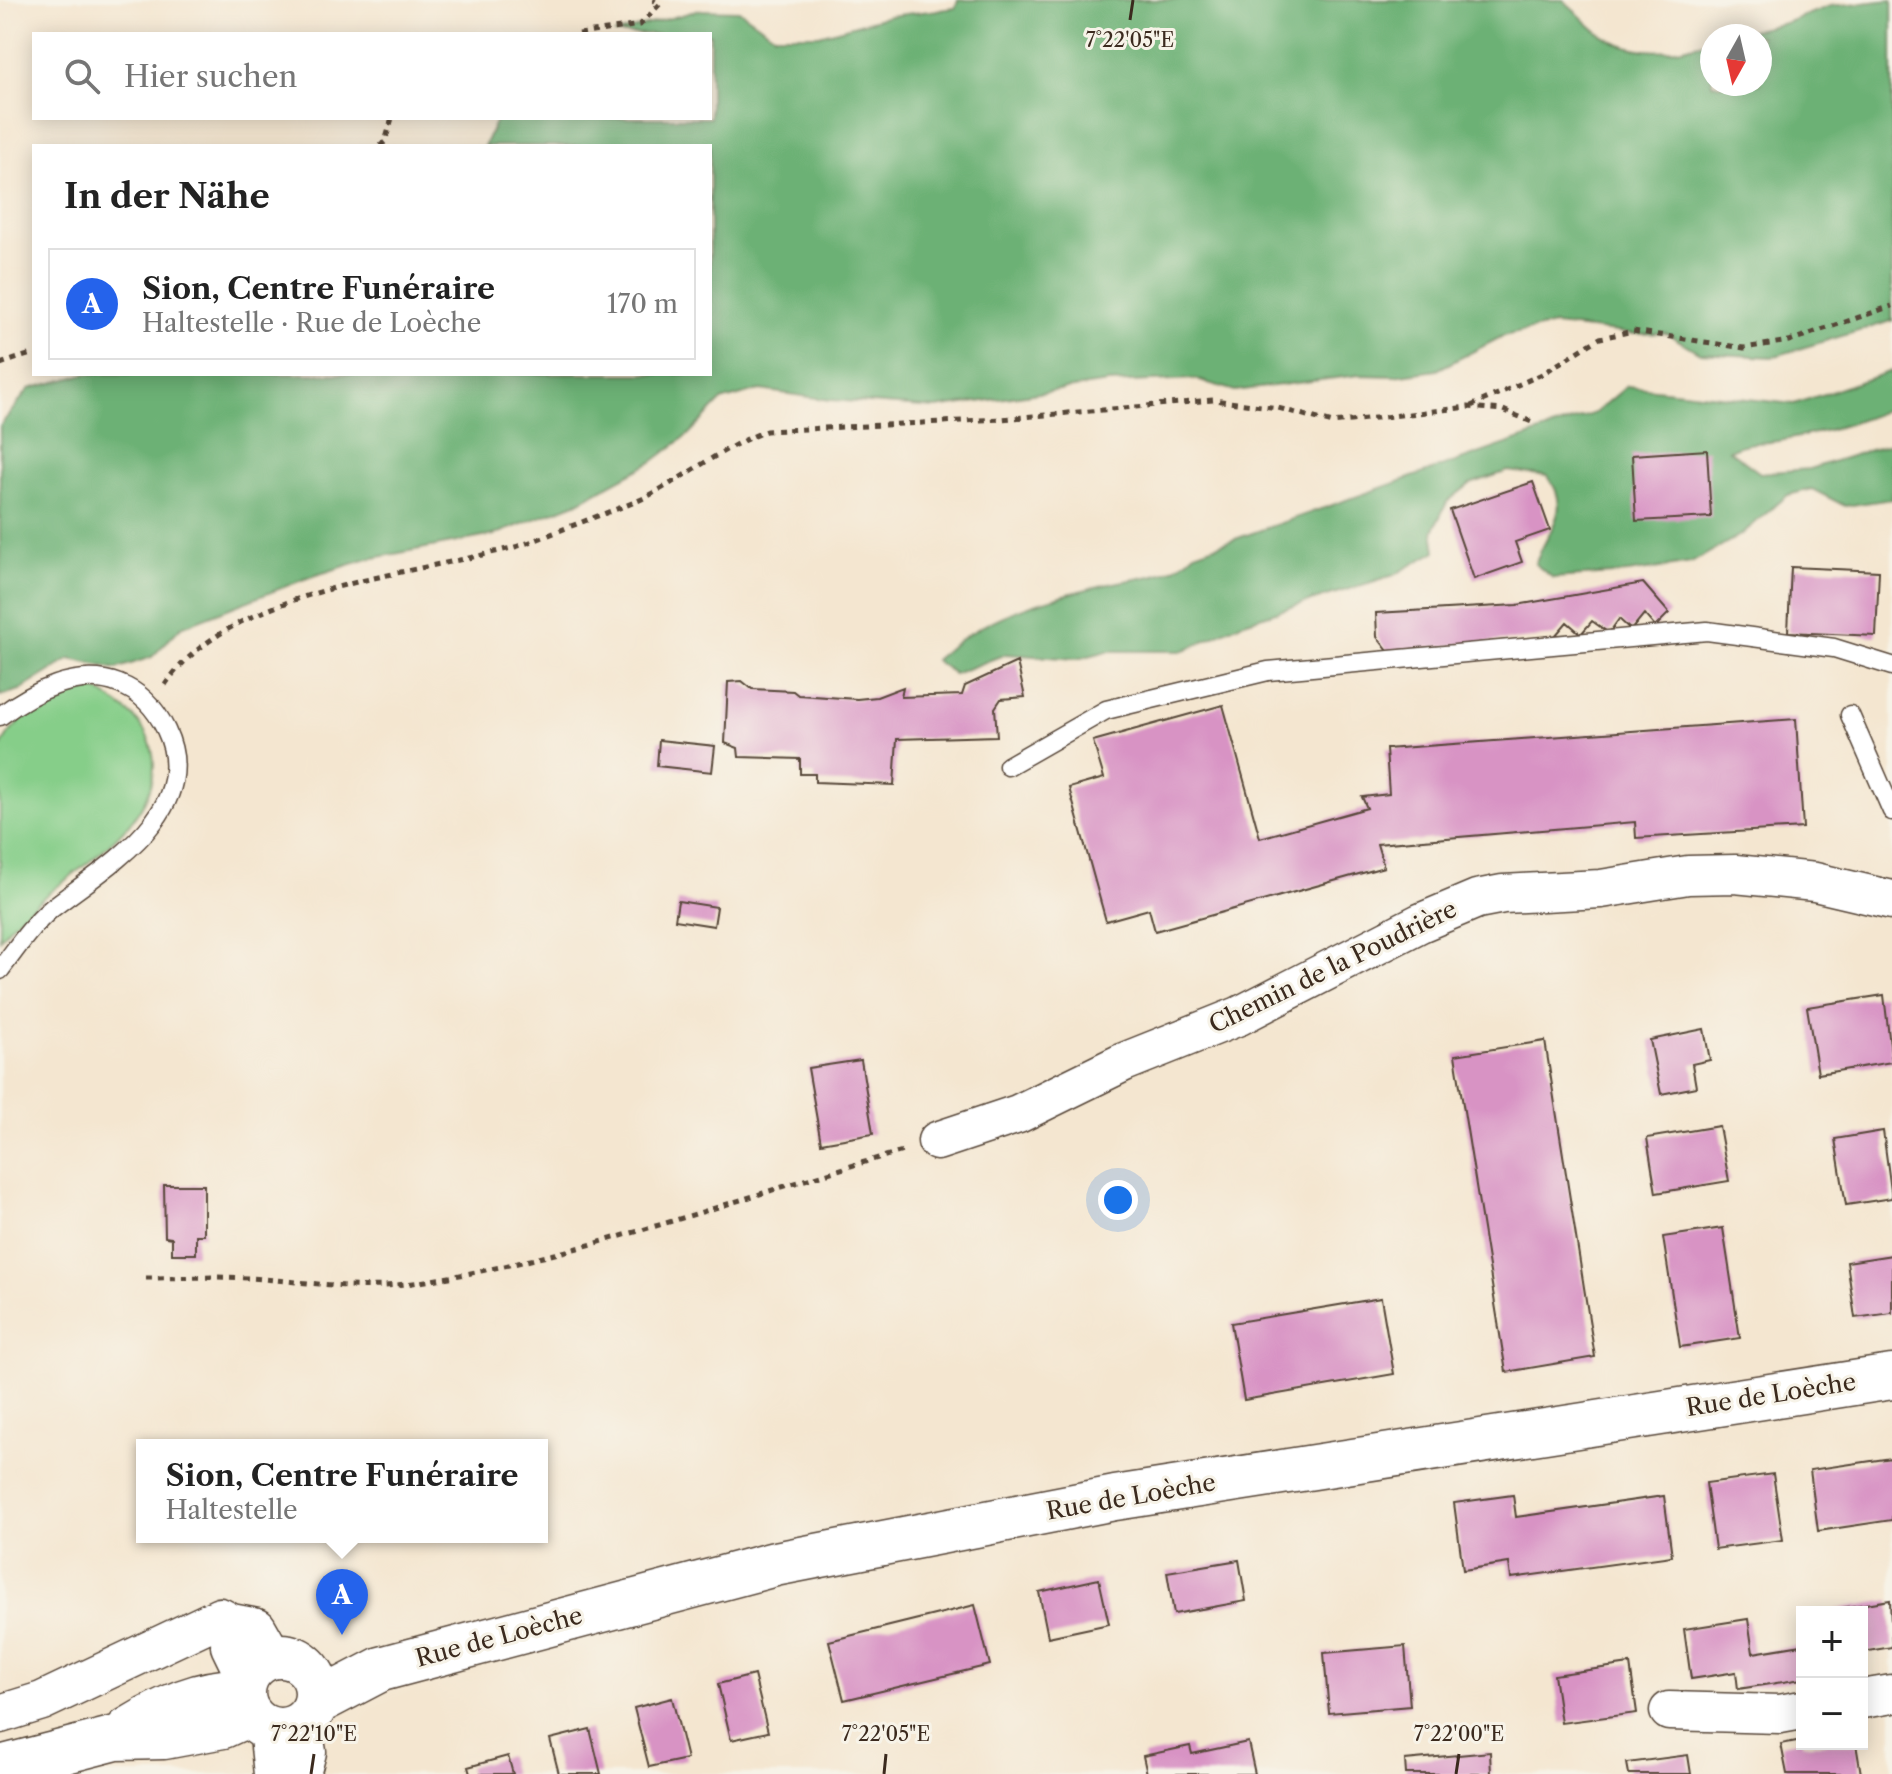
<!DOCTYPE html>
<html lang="de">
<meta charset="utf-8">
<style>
:root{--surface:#fff;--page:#f6f6f6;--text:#222;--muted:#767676;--line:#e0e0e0;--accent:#2563eb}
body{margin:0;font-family:"Libre Caslon Text",serif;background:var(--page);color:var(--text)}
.controls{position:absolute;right:24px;bottom:24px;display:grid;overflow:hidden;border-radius:0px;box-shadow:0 4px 20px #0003}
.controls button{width:72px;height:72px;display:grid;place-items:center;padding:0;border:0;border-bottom:2px solid var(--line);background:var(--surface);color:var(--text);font:40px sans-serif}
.compass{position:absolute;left:1700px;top:24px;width:72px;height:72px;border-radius:50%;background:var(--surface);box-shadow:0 4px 20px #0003;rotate:188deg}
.you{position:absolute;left:1118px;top:1200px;width:28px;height:28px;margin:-20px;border:6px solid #fff;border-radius:50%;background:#1a73e8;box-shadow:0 0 0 12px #1a73e833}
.badge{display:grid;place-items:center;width:52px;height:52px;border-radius:50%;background:var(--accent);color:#fff;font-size:26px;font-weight:700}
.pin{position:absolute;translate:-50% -66px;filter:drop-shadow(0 2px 4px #0008)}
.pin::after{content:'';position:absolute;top:42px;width:28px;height:24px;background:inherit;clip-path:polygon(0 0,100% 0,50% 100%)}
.popup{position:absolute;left:136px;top:1439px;width:412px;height:104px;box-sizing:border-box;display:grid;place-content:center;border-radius:0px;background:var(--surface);filter:drop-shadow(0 2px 6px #0005);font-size:26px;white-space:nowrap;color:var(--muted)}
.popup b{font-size:30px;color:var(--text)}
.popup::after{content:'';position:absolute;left:50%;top:100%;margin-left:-16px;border:16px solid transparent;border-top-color:var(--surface)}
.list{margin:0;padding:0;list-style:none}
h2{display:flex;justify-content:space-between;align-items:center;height:104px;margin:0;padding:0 32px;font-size:34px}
h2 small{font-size:26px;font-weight:400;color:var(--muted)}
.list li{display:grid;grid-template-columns:52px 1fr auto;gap:24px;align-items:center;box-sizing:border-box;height:112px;margin:0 16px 16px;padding:0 16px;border:2px solid var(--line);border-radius:0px}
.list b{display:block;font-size:30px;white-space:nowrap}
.list p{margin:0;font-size:26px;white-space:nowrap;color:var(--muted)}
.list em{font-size:26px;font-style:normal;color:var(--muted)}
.icon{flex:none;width:44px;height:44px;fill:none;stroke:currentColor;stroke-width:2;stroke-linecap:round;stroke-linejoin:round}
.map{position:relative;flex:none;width:1892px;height:1774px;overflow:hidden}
.search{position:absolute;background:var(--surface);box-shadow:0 4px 20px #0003;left:32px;top:32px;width:680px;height:88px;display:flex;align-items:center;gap:20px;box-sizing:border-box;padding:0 28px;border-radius:0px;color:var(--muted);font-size:30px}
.panel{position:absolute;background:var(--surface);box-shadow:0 4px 20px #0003;left:32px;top:144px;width:680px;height:232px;border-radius:0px}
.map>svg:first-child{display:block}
.green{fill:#86ce89;stroke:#607c54;stroke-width:2}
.forest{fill:#6cb175;stroke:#546e4a;stroke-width:2}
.building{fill:#d893c4}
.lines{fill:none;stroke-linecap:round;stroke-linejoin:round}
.service-casing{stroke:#574639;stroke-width:21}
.minor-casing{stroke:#574639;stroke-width:41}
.tertiary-casing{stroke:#574639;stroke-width:47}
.path{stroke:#574639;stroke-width:5;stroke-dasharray:6 6;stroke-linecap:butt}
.service{stroke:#fff;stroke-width:18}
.minor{stroke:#fff;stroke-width:38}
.tertiary{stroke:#fff;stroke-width:44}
.ticks{fill:none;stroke:#3b2a1e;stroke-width:3}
.labels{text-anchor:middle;stroke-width:6;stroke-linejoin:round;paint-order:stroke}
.street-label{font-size:24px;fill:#3b2a1e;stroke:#f7f3e8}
.ticks-label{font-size:20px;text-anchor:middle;fill:#3b2a1e;stroke:#f7f3e8;stroke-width:6;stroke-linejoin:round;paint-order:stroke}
</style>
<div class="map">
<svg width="1892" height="1774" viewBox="0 0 1892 1774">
<rect width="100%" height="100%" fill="#f7f3e8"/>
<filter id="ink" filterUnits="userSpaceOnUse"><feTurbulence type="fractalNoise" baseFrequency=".0125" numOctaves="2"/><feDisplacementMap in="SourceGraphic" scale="16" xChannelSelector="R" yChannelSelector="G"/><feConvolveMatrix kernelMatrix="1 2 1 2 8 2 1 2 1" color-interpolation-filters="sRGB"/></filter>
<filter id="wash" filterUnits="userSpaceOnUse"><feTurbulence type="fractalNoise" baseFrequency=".006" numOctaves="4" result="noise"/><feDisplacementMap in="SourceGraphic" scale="32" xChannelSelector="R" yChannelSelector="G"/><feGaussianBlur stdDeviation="1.8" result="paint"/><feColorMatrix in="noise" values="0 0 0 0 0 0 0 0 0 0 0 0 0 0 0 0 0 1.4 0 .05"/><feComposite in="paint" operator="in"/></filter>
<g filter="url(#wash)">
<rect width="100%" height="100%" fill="#f4e6d0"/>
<!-- green -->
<path class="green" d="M94 689C122 705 147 721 153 754 166 834 41 883 0 939V749C17 711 57 698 94 689Z"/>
<!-- forest -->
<path class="forest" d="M958 0H1563C1577 11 1590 29 1607 38 1642 57 1676 52 1712 40V84H1760V36H1727L1785 23 1830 6 1892 0V321L1772 357 1700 353 1666 333 1635 334 1554 325 1503 336 1437 370 1394 376 1359 375 1235 391 1195 379 1108 383 936 408 831 400 760 390 721 401 689 434 652 462 576 503 494 535 368 559 310 577 181 627 152 657 116 669 70 659 20 690 0 696V426L29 389 86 374H710V146H484L497 118H710V34H614L699 10 740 11 774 35H819L889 16 955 8Z
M1892 371V408C1857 423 1821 433 1784 440 1761 445 1754 439 1729 450L1760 473 1809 469 1892 443V499L1845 506 1812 489 1788 495 1742 534 1691 563 1628 573 1553 578 1535 564C1548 529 1573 512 1548 476L1508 471 1470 484 1447 502 1433 531 1436 551 1394 575 1241 623 1183 651H1108L1077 659 1006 654 954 674 935 660C980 617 1044 599 1104 585 1140 576 1168 580 1195 553L1595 413 1627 386 1794 404Z"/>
<g id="blocks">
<!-- building -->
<path class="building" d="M1707 450 1711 517 1636 521 1632 455Z
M1533 482 1550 530 1515 542 1522 562 1474 579 1450 510Z
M1791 567 1879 571 1876 636 1788 632Z
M1643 583 1669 613 1655 627 1644 614 1631 630 1619 619 1609 633 1592 621 1581 634 1567 622 1555 636 1388 651 1377 637 1376 613 1517 605Z
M1017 662 1025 697 1001 699 995 708 997 736 897 739 894 785 815 782V774H800V759L739 757 738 748 725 743 728 682 742 681 752 689 793 691 798 695 857 699 877 697 903 687 901 697 962 695 965 686Z
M1223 705 1260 838 1367 808 1362 797 1389 794 1386 749 1796 719 1803 828 1636 838 1635 822 1377 844 1384 867 1155 931 1149 909 1106 921 1069 788 1104 778 1093 741Z
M659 740 715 746 712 772 657 766Z
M678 901 717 907 714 926 675 920Z
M1884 995 1892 1062 1818 1074 1807 1007Z
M1704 1029 1710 1060 1692 1064 1696 1087 1661 1094 1650 1040Z
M1545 1041 1595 1357 1506 1372 1455 1055Z
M861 1060 873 1134 821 1143 808 1068Z
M1719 1126 1729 1181 1656 1193 1647 1138Z
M1883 1131 1892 1198 1846 1205 1835 1139Z
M164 1185H204V1235H196V1254H172V1238L165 1237Z
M1723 1228 1740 1338 1680 1347 1663 1237Z
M1892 1255V1313L1855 1318 1847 1262Z
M1381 1298 1394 1374 1244 1400 1231 1323Z
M1892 1458V1520L1818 1531 1810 1470Z
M1773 1474 1783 1540 1715 1549 1706 1483Z
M1513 1495 1516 1517 1664 1496 1672 1556 1511 1578 1509 1563 1463 1570 1454 1503Z
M1239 1560 1246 1601 1174 1614 1167 1572Z
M1099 1579 1109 1624 1048 1637 1039 1592Z
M1890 1600 1892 1647 1862 1652V1612L1836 1609Z
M975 1605 990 1665 844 1700 829 1641Z
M1748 1619 1753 1653 1802 1645V1679L1738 1689 1736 1672 1691 1679 1684 1629Z
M1405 1646 1410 1706 1329 1713 1324 1653Z
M1630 1664 1637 1713 1561 1723 1554 1675Z
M754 1675 768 1732 731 1740 718 1684Z
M672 1698 687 1759 649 1767 634 1708Z
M590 1729 601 1774H559L550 1739Z
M1802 1740V1744H1856L1861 1774H1787L1781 1744Z
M1248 1742 1255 1774H1147L1143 1756 1190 1746 1192 1754Z
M1490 1752 1491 1774H1406L1405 1760Z
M1688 1755 1691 1774H1629L1627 1763Z
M508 1756 513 1774H470L468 1767Z"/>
</g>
</g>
<g filter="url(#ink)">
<use href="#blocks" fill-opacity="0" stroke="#574639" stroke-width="2"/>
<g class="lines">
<!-- service casing -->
<g class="service-casing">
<path id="service" d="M1850 715 1892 811
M0 716C32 692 78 668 119 684 141 692 156 709 166 730 205 812 103 868 51 909 31 926 16 949 0 970
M1008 766 1106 710 1268 671 1707 631 1834 648 1892 666"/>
</g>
<!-- minor casing -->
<g class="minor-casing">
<path id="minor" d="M937 1141 1018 1114 1124 1062 1239 1016 1420 923 1477 899 1503 894 1601 889 1688 875 1735 874 1815 882 1892 900
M231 1623 230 1646 246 1679
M1862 1699 1892 1694
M1669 1711 1780 1714 1802 1710
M0 1714 42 1701 220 1617 231 1623 257 1628 273 1656
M268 1728 273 1774
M301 1774 307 1752 302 1723"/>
</g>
<!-- tertiary casing -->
<g class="tertiary-casing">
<path id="tertiary" d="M243 1693a37 37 0 1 1 74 0a37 37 0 1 1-74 0Z
M316 1703 381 1669 775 1564 1115 1498 1892 1377
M128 1730C164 1708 200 1690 243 1691
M0 1768 116 1738 164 1737 223 1726 249 1714"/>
</g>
<!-- path -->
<path class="path" d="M579 34 640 25 660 4 653 0
M380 146 385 142 392 118
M0 364 34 353
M1471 406 1542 374 1600 338 1633 331 1744 348 1789 341 1892 306
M165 685C229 590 404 576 507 549 532 543 557 531 582 522 602 514 624 507 644 498 686 477 721 448 766 431L1001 419 1213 400 1278 408 1333 423 1468 407 1503 410 1532 422
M146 1278C180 1278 215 1276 249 1278 302 1281 353 1291 406 1284 576 1260 738 1197 903 1151"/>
<!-- service -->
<use href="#service" class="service"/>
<!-- minor -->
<use href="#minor" class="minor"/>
<!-- tertiary -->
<use href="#tertiary" class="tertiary"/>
</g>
</g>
<!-- ticks -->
<path class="ticks" d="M1130 20 1133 0M311 1774 314 1754M884 1774 886 1754M1456 1774 1459 1754"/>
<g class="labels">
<!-- street labels -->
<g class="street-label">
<text transform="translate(1333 967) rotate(-26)" y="8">Chemin de la Poudrière</text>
<text transform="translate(1771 1395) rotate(-9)" y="8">Rue de Loèche</text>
<text transform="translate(1131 1497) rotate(-10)" y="8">Rue de Loèche</text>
<text transform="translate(499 1637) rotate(-15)" y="8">Rue de Loèche</text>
</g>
</g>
<g class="ticks-label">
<text x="1130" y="47">7°22'05"E</text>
<text x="314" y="1741">7°22'10"E</text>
<text x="886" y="1741">7°22'05"E</text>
<text x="1459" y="1741">7°22'00"E</text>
</g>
</svg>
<div class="controls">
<button>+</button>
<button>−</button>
</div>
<svg class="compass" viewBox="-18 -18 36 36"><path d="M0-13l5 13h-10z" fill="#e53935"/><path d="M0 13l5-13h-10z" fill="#767676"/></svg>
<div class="you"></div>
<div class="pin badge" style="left:342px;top:1635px">A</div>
<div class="popup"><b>Sion, Centre Funéraire</b>Haltestelle</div>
<div class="search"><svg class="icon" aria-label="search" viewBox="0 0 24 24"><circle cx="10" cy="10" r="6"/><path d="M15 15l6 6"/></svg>Hier suchen</div>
<section class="panel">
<h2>In der Nähe<small></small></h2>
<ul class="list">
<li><span class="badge">A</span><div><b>Sion, Centre Funéraire</b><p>Haltestelle · Rue de Loèche</p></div><em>170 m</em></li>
</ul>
</section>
</div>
